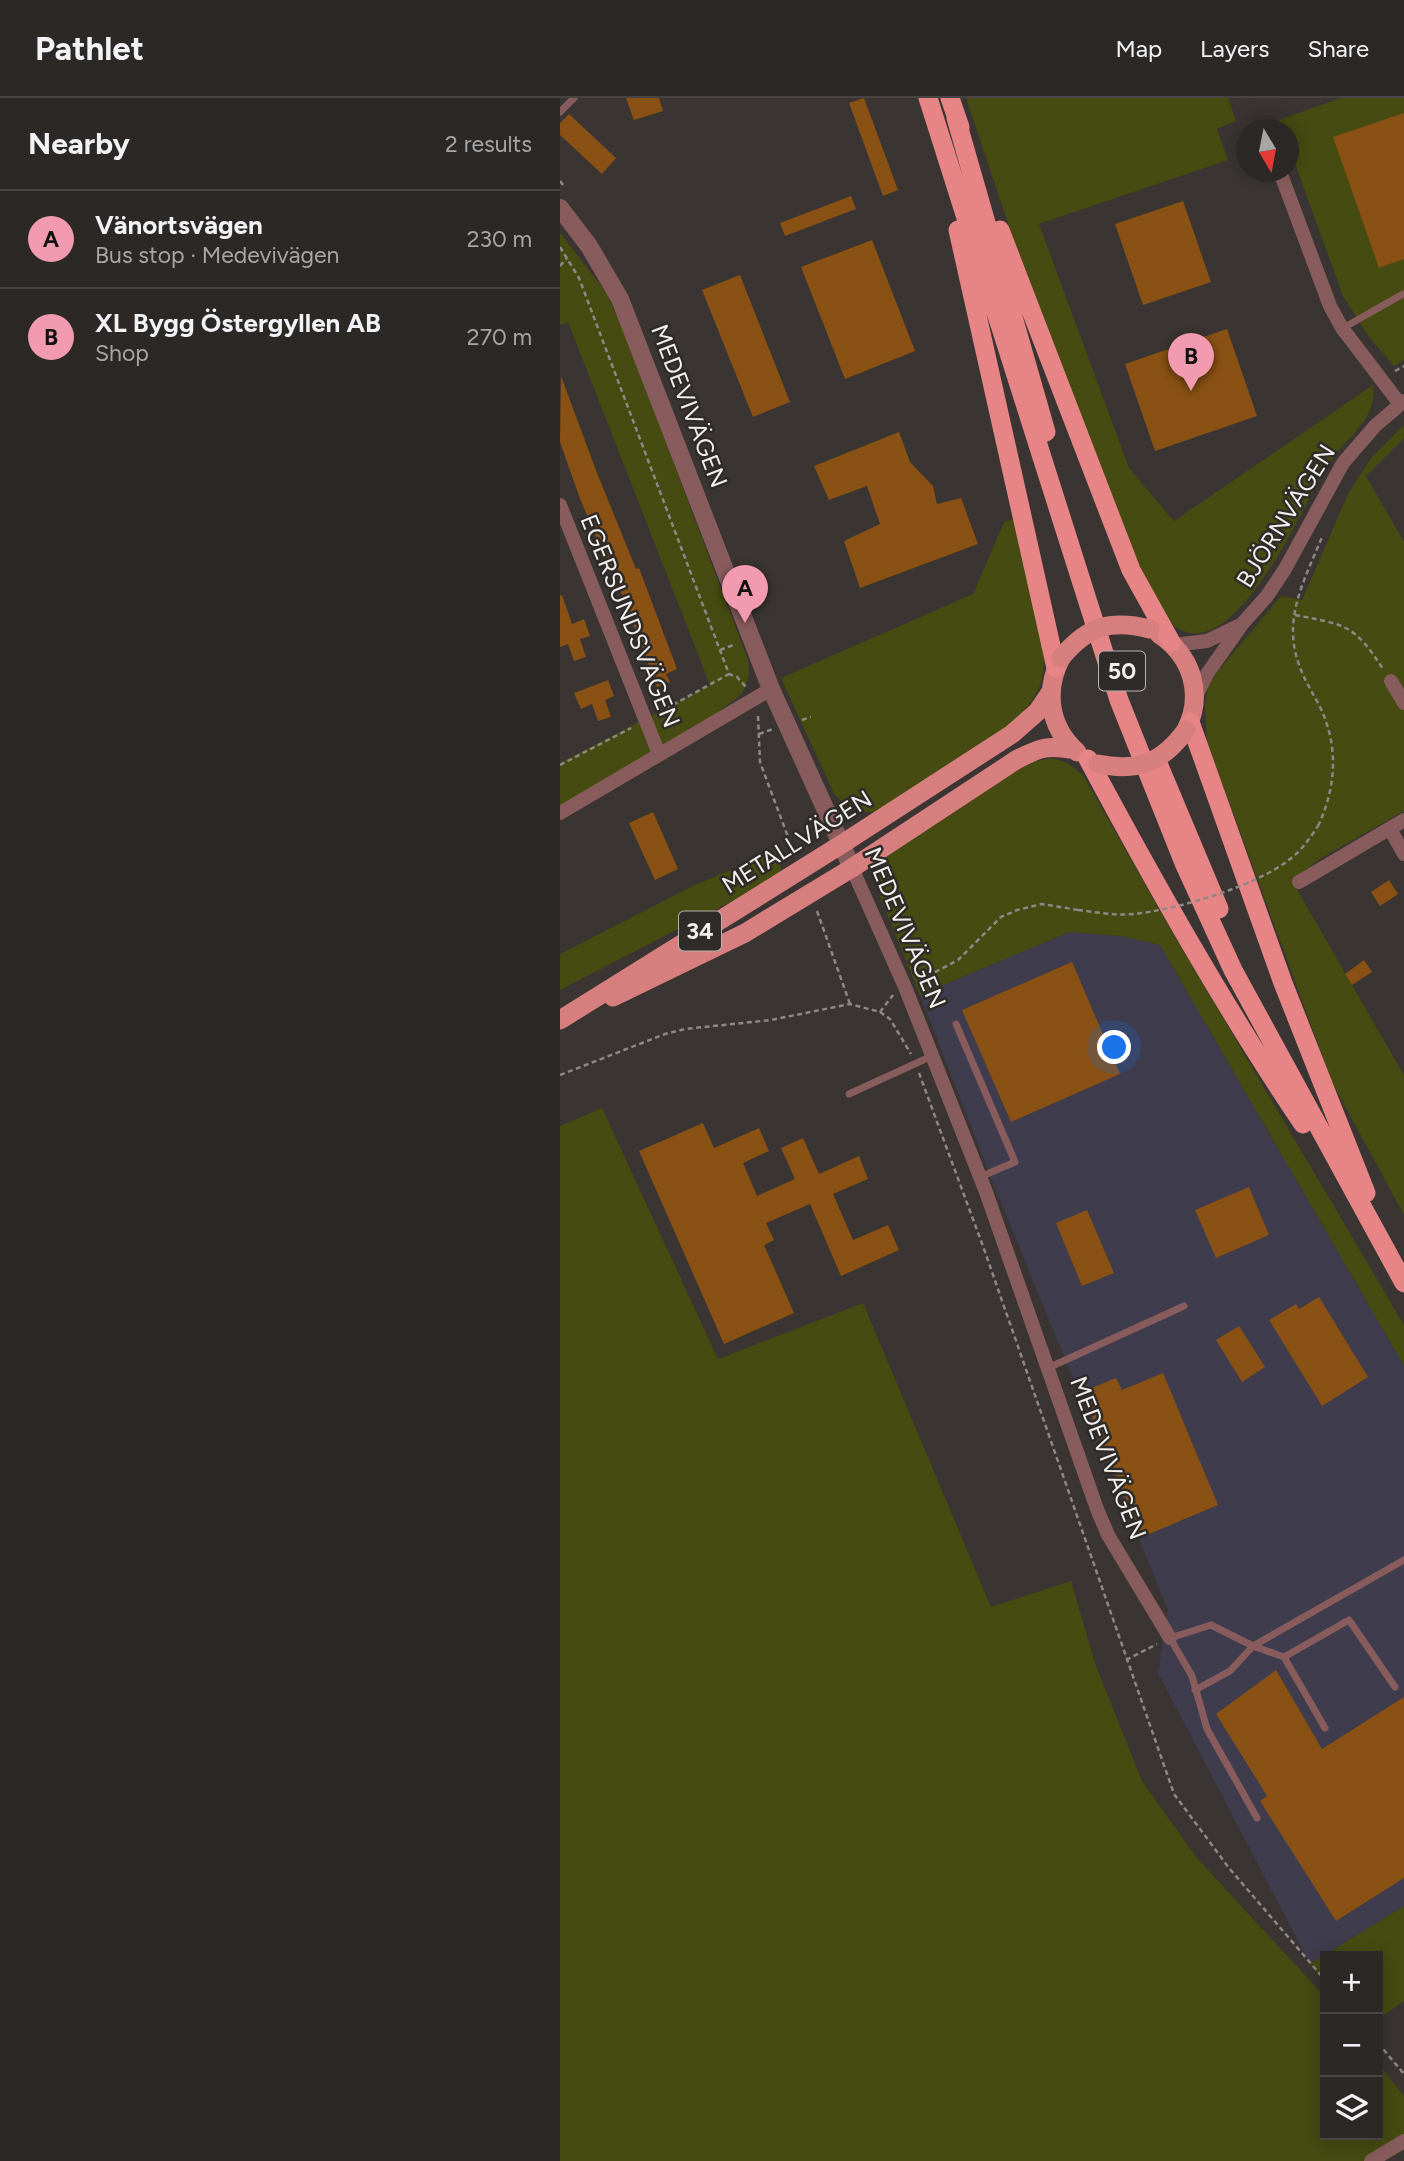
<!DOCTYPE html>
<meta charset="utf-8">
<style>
:root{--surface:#2c2826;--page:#383432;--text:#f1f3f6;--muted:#a6a6a7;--line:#484443;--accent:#f29aaf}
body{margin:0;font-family:Figtree,sans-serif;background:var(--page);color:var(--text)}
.controls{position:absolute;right:21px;bottom:21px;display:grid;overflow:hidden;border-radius:0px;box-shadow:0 4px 18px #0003}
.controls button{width:63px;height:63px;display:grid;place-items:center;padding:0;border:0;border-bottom:2px solid var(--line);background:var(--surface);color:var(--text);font:35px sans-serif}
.compass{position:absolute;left:676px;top:21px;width:63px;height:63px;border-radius:50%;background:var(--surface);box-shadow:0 4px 18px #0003;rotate:170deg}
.you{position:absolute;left:555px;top:950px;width:24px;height:24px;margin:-18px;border:5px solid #fff;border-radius:50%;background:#1a73e8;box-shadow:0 0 0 10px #1a73e833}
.badge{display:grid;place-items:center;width:46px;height:46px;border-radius:50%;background:var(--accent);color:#111;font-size:23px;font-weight:700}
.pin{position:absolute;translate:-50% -58px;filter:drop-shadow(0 2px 4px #0008)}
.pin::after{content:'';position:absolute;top:37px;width:24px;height:21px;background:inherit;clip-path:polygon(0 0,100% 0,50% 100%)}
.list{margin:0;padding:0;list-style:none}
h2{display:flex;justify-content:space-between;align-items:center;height:91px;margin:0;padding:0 28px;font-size:30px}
h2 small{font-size:23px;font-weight:400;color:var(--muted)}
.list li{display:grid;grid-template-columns:46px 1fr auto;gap:21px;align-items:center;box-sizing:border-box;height:98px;padding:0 28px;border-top:2px solid var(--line)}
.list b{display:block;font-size:26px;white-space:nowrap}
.list p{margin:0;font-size:23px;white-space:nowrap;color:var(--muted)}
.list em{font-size:23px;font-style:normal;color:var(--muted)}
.icon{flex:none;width:38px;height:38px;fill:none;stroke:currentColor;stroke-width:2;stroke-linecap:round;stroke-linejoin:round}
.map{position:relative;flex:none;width:844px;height:2063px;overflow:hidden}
header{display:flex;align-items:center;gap:42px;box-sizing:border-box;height:98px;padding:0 35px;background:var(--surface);border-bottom:2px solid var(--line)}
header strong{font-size:33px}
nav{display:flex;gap:38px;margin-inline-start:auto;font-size:24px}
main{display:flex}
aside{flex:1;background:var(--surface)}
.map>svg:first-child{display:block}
.industrial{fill:#3e3c4d}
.green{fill:#454b11}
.building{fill:#895113}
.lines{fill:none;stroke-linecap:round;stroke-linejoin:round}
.path{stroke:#8c8885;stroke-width:2.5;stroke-dasharray:5 3.5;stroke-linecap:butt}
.service{stroke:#885c5c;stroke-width:7}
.minor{stroke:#885c5c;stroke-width:14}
.tertiary{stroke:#885c5c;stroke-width:18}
.primary{stroke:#d77e7f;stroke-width:19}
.trunk{stroke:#e68486;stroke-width:19}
.path-bridge{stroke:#8c8885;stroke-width:2.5;stroke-dasharray:5 3.5;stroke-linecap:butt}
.primary-bridge{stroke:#d77e7f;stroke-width:19}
.labels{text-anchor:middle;stroke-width:5;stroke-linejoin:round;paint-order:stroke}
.shield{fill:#2f2b28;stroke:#b8b4b2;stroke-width:2}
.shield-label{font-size:23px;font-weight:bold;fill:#f2efed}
.street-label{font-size:24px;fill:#f2efed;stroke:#2f2b28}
</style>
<header>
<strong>Pathlet</strong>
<nav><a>Map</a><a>Layers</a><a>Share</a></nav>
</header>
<main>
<aside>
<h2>Nearby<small>2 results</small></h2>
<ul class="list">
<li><span class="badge">A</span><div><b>Vänortsvägen</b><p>Bus stop · Medevivägen</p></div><em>230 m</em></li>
<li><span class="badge">B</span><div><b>XL Bygg Östergyllen AB</b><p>Shop</p></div><em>270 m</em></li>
</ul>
</aside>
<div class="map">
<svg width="844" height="2063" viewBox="0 0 844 2063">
<rect width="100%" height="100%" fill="#3a3532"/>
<!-- industrial -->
<path class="industrial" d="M509 834 561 838 600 847 844 1268V1808L750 1866 598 1575 608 1512 433 1085 360 897Z"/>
<!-- green -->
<path class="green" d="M406 0H668L676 23 657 31 668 62 479 126 569 370 614 423 813 287C818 323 785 339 768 367 745 402 674 575 613 527 599 515 587 484 578 467L452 137Z
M781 0H844V262L834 268 809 239 783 198 729 49V32L722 31 719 22Z
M0 135 46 194 64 234 188 562 189 577 182 596 97 660 0 719V665L150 587 8 224 0 227Z
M844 327V340L806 378 844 444V713L761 760 732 783 844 977V1117L772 984 647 644 645 606 648 588 658 573 721 498 742 502 788 396 811 360Z
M454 421 484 555C486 589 473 603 451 627L317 714C297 715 287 710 274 696L221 580 413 496 444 424Z
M493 660 509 666 523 677 604 820 844 1227V1268L600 847 561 838 509 834 360 897 320 799 317 779 325 760 464 665Z
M216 753 222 773 178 800 0 892V856L135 787Z
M42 1010 158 1261 303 1205 431 1509 511 1483 536 1568 582 1683 636 1759 765 1899V2037H818V1965L844 1998V2051L824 2063H0V1028Z
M844 1808V1903L818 1921V1858H765V1884L750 1866Z"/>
<!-- building -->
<path class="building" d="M66 0H99L103 13 74 22Z
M304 0 338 92 323 98 289 5Z
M844 15V161L819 170 773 39Z
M9 16 56 60 42 76 0 37V25Z
M291 98 296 111 225 138 220 125Z
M623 103 651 184 583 207 555 126Z
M312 142 355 253 285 281 241 169Z
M180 177 230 304 193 319 142 192Z
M667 231 697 318 595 353 565 266Z
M1 278 37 375 76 471 79 470 117 571 106 576 110 584 97 589 54 476 52 477 19 398 0 344Z
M339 334 350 364 373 388 377 406 401 400 418 446 300 490 284 443 320 426 307 388 269 402 254 368Z
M2 497 12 526 24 521 30 538 20 541 26 559 14 563 8 546 0 549V498Z
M48 582 54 598 45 602 51 619 38 623 32 606 21 611 14 595Z
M93 714 118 771 95 782 69 725Z
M829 782 838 796 820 808 811 794Z
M804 862 812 874 792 887 785 876Z
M512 864 560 976 451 1024 402 912Z
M143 1025 154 1050 199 1030 209 1053 183 1065 197 1098 235 1081 221 1050 243 1040 259 1076 299 1058 308 1081 273 1096 293 1142 328 1127 339 1152 281 1178 250 1106 206 1125 214 1142 204 1147 234 1215 164 1246 79 1053Z
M689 1089 709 1137 656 1160 635 1112Z
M527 1112 554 1175 522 1188 496 1125Z
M759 1199 808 1279 762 1308 709 1222 736 1206 739 1211Z
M679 1228 705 1269 682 1284 656 1242Z
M603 1275 658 1407 582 1439 522 1294 556 1280 562 1292Z
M716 1572 762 1651 844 1599V1780L776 1823 700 1703 707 1698 656 1616Z"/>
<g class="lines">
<!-- path -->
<path class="path" d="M0 83 3 87
M0 149 19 180 169 576 177 579 186 589
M0 168 7 160
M835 273 844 268
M735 517C786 527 794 526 823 571
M160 552 176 546
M98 615 169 576
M198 618 200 664 234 755
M242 622 251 619
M199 636 213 631
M0 667 71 630
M758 728C777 688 779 645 758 605 745 582 734 563 733 536 732 502 750 469 762 439
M257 813 290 906
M360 882 398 862 441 819 457 812 482 806 518 812
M320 914 333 897
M359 975 424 1151 614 1696 669 1770 765 1882
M0 977 105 936 125 931 211 922 290 906 320 914 330 921 351 956
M566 1562 597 1546
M818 1945 844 1976"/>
<!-- service -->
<path class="service" d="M0 14 14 0
M783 230 843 196
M396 926 455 1064 420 1079
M289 996 372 958
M488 1270 624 1208
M724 1559 789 1522 835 1589
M635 1592 670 1573 693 1548 844 1462
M697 1720 647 1631 632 1578 610 1540 651 1527 693 1548 724 1559 765 1630"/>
<!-- minor -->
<path class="minor" d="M720 74 770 208 782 230 840 306
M0 407 99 656
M614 547 647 543 678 528
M831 583 844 605
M635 600 647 576 683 525 707 498 725 471 783 365 815 328 844 303
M0 715 211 591
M830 731 844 756
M292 770 345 889 426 1094 537 1411 548 1437 610 1540
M739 784 844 722
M811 2063 844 2043"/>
<!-- tertiary -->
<path class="tertiary" d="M0 110 29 148 60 201 211 591 292 770"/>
<!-- primary -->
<path class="primary" d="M599 536C632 558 644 596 626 632
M501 560C484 593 489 629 517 654
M53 899 185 835 292 770 456 662C481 649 487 647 515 652
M0 922 282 746 452 636 477 614 490 595"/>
<!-- trunk -->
<path class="trunk" d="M368 0 559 602 624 765 673 872 844 1185
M390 0 400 29
M396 20 486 334
M398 132 496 570
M440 132 571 472 611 544
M630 624 723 885 806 1095
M528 661C595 786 664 909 743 1026
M599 668 659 811"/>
<!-- path-bridge -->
<path class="path-bridge" d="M518 812C536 814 555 818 573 816 616 812 697 788 730 761 742 752 750 740 758 728"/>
<!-- primary-bridge -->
<path class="primary-bridge" d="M501 560C527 528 551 521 590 531
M538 666C578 674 602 665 626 632"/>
</g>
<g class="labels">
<!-- shield labels -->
<g class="shield">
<rect x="539" y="553.5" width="46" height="39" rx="5"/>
<rect x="119" y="813.5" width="42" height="39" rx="5"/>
</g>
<g class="shield-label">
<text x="562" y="581">50</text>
<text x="140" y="841">34</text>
</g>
<!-- street labels -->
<g class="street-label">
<text transform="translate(129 308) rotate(69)" y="8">MEDEVIVÄGEN</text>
<text transform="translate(726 418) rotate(-58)" y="8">BJÖRNVÄGEN</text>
<text transform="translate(70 523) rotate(68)" y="8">EGERSUNDSVÄGEN</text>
<text transform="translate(237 744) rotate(-32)" y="8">METALLVÄGEN</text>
<text transform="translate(345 830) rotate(67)" y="8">MEDEVIVÄGEN</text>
<text transform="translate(548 1360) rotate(69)" y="8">MEDEVIVÄGEN</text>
</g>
</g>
</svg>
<div class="controls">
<button>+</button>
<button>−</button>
<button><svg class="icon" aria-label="layers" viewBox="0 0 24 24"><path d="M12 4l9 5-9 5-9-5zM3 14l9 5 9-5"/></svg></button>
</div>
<svg class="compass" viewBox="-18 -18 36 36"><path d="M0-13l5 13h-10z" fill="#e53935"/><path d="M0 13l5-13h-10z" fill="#a6a6a7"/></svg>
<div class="you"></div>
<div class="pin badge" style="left:185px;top:525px">A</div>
<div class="pin badge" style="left:631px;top:293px">B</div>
</div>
</main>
